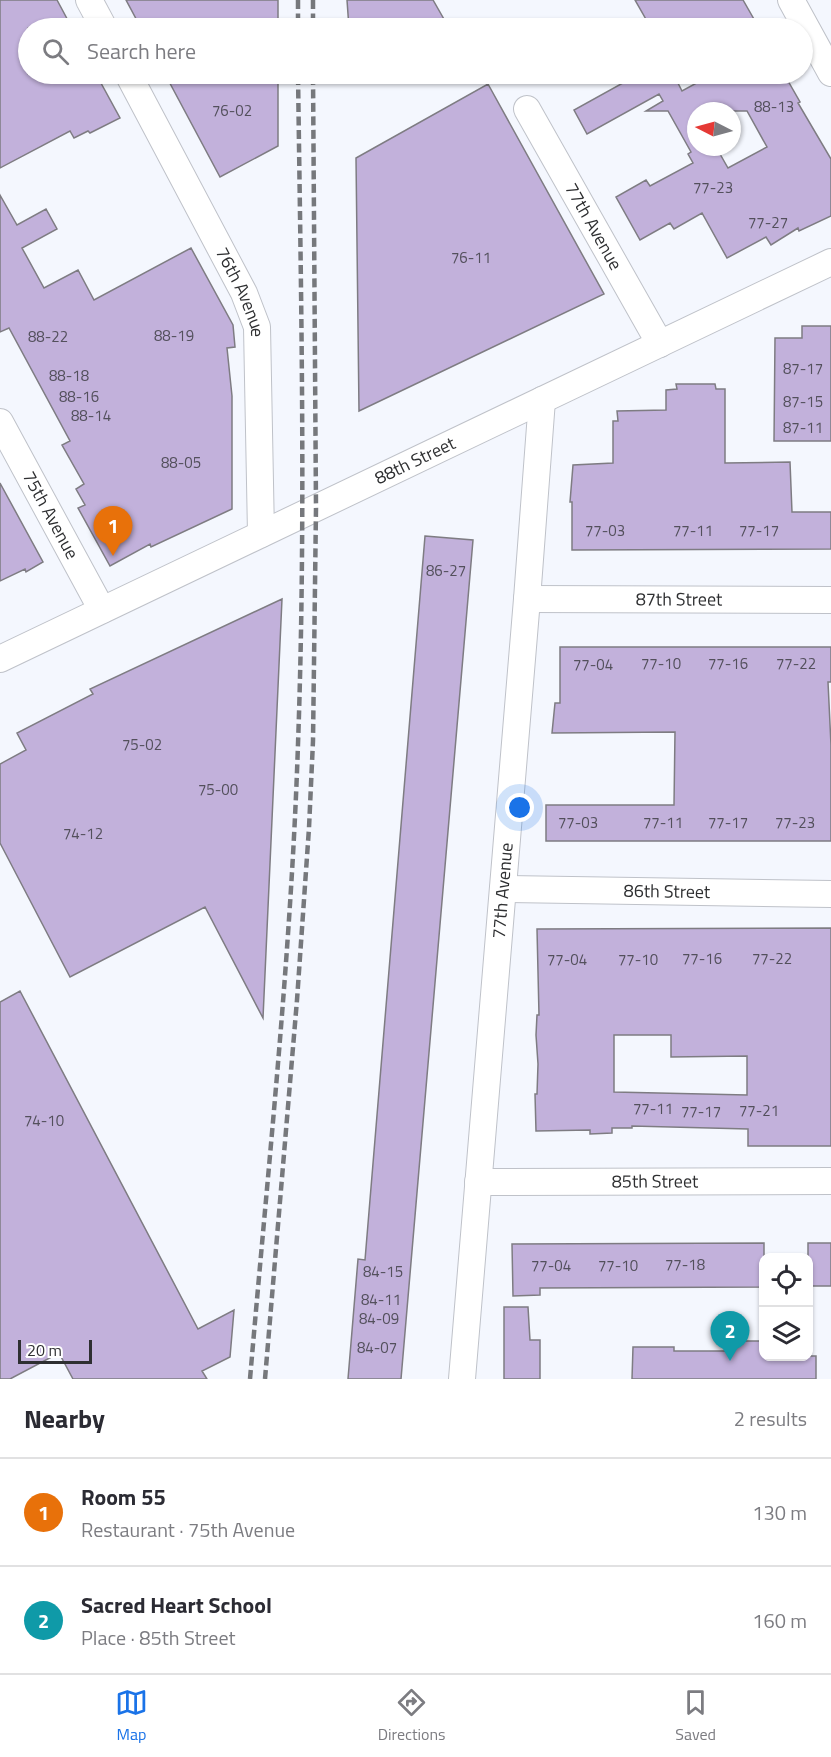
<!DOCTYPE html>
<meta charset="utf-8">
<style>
:root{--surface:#fff;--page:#f7f7f7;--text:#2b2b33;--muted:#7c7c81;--line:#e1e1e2;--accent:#1a73e8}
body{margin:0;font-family:"Titillium Web",sans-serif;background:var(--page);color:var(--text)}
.controls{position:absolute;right:18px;bottom:18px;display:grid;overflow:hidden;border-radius:12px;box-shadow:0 2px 4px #0004}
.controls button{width:54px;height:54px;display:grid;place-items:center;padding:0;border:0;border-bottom:2px solid var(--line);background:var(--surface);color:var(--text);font:30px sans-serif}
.compass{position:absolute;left:687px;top:102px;width:54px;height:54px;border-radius:50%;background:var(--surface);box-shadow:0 2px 4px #0004;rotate:276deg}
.scale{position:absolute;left:18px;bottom:15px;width:74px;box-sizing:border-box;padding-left:6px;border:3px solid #2e2f31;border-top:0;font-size:16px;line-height:21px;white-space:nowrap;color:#2e2f31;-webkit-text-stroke:4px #fff;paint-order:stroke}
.you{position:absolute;left:520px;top:808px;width:21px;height:21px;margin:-15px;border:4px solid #fff;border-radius:50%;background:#1a73e8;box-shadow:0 0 0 9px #1a73e833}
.badge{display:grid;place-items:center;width:39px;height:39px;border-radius:50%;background:var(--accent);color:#fff;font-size:20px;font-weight:700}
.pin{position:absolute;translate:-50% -50px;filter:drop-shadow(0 2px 3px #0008)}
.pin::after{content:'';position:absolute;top:32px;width:21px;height:18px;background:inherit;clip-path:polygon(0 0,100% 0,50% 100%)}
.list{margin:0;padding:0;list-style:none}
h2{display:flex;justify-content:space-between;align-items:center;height:78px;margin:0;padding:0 24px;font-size:26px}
h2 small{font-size:20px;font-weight:400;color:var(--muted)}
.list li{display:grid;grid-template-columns:39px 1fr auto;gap:18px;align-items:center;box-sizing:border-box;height:108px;padding:0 24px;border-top:2px solid var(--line)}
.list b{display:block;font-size:22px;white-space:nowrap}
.list p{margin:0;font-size:20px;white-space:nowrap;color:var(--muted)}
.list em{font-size:20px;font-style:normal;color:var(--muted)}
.icon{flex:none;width:33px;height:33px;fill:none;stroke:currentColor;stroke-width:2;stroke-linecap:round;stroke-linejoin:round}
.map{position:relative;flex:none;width:831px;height:1379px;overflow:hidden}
.search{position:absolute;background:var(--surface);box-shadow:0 2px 4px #0004;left:18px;right:18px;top:18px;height:66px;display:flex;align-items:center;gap:15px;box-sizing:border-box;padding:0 21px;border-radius:33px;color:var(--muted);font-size:22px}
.sheet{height:294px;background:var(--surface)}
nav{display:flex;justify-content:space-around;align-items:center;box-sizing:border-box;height:84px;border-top:2px solid var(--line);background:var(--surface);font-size:16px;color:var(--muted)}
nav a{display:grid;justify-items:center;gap:3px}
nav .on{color:var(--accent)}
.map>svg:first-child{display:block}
.building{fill:#c2b1db;stroke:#7e7c82;stroke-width:1.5;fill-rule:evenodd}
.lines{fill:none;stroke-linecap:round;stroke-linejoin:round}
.minor-casing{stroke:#bfc2c9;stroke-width:28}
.minor{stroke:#fff;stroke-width:26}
.rail{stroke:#76787c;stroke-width:4.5;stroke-dasharray:9 4.5;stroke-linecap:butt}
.labels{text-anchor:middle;stroke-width:4.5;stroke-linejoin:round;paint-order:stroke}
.number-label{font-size:15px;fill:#53505c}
.street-label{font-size:18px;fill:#2e2f31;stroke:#fff}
</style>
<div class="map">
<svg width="831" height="1379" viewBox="0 0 831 1379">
<rect width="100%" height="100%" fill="#f4f7fe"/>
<!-- building -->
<path class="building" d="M0 0H57L72 28H28V74H96L120 118 90 133 88 131 74 138 70 131 0 168Z
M126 0H278V28H141Z
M347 0H433L449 28H349Z
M635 0H743L759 28H651Z
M165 74H278V146L220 177Z
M639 74H695L678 83 682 91 713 74H784L800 102 798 103 831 159V216L799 231 798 228 771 245 766 237 727 258 702 213 674 229 670 223 640 240 616 197 646 180 650 186 693 163 688 154 691 152 668 111H646L663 101 659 94 587 134 574 110ZM696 111H747L767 147 728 168 716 147H696Z
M488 84 604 294 359 411 356 158Z
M0 195 17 225 46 209 57 229 22 248 44 288 78 270 94 300 191 248 233 325 235 347 227 348 232 396V509L151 547 150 544 110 566 78 508 85 505 76 489 84 484 62 445 70 441 9 328 0 332Z
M802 326H831V441H774L775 338H802Z
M676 384H715L716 389H725V463L790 462 792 512H831V549L572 550V502H570L573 465 613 463V421H618L617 411 666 410V390L677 389Z
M0 483 43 562 26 572 25 569 0 581Z
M425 536 473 540 401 1379H348L358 1259 365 1260Z
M282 599 263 1018 205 907 70 977 0 843V764L26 750 17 733 93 694 90 689Z
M560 647H831V682H828L831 745V841H546V805H674L675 732 552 733 555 703H560Z
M831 928V1146H748V1129L632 1126V1128H612V1133L590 1134V1130L536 1131 535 1094H537L538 1064 536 1035 537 1015H539L537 929ZM614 1035H671V1057L747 1056V1095L614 1092Z
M20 991 198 1329 234 1310 230 1357 202 1371 207 1379H73L59 1353 10 1379H0V1002Z
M764 1243V1287L540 1288V1295L513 1296 512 1244Z
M808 1243H831V1286H808Z
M504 1307H528L530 1340H540V1379H504Z
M734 1341H764V1356H816V1379H632L633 1347H674V1351H734Z"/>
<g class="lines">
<!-- minor casing -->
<g class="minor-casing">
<g id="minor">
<path d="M89 0 104 28"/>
<path d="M791 0 831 73"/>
<path id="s1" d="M128 74 244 293 257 327 261 534"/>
<path id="s2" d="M527 109 660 344"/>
<path id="s3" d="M0 422 102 610"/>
<path id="s4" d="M527 599 831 600"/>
<path id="s5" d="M0 659 831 262"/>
<path id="s6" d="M503 889 831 894"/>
<path id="s7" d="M478 1182 831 1181"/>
<path id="s8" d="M462 1379 527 599 542 400"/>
</g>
</g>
<!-- minor -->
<use href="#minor" class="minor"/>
<!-- rail -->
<path class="rail" d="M298 0V28
M313 0V28
M250 1379C268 1168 291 956 298 744 306 520 301 297 298 74
M265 1379 297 1000 309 828 313 741 316 508 313 74"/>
</g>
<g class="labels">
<!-- number labels -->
<g class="number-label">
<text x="774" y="112">88-13</text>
<text x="232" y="116">76-02</text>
<text x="713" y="193">77-23</text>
<text x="768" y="228">77-27</text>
<text x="471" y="263">76-11</text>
<text x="174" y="341">88-19</text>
<text x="48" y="342">88-22</text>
<text x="803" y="374">87-17</text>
<text x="69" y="381">88-18</text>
<text x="79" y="402">88-16</text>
<text x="803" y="407">87-15</text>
<text x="91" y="421">88-14</text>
<text x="803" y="433">87-11</text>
<text x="181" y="468">88-05</text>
<text x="605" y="536">77-03</text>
<text x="693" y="536">77-11</text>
<text x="759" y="536">77-17</text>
<text x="446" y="576">86-27</text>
<text x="661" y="669">77-10</text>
<text x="728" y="669">77-16</text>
<text x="796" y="669">77-22</text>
<text x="593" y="670">77-04</text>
<text x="142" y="750">75-02</text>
<text x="218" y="795">75-00</text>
<text x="578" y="828">77-03</text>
<text x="663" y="828">77-11</text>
<text x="728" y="828">77-17</text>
<text x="795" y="828">77-23</text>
<text x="83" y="839">74-12</text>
<text x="702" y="964">77-16</text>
<text x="772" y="964">77-22</text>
<text x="567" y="965">77-04</text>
<text x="638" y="965">77-10</text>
<text x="653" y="1114">77-11</text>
<text x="759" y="1116">77-21</text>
<text x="701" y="1117">77-17</text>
<text x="44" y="1126">74-10</text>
<text x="685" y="1270">77-18</text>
<text x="551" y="1271">77-04</text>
<text x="618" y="1271">77-10</text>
<text x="383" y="1277">84-15</text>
<text x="381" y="1305">84-11</text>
<text x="379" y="1324">84-09</text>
<text x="377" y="1353">84-07</text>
</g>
<!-- street labels -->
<g class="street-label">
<text dy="6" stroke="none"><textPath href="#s2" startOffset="135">77th Avenue</textPath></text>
<text dy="6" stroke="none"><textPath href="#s1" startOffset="246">76th Avenue</textPath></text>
<text dy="6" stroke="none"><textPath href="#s5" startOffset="460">88th Street</textPath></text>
<text dy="6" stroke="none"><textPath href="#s3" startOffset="106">75th Avenue</textPath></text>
<text dy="6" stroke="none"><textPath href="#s4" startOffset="152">87th Street</textPath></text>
<text dy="6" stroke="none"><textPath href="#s8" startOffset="490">77th Avenue</textPath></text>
<text dy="6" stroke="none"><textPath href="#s6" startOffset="164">86th Street</textPath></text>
<text dy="6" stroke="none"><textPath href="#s7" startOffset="177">85th Street</textPath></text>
</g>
</g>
</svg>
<div class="controls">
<button><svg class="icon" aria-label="locate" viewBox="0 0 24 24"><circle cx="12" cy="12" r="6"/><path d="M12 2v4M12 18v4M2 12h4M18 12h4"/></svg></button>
<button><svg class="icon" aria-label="layers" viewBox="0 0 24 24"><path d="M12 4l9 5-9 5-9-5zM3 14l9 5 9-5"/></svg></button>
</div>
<svg class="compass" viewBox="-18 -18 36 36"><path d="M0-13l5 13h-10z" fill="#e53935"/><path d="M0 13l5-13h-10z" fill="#7c7c81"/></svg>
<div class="scale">20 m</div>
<div class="you"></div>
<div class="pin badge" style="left:113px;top:556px;background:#e8710a">1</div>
<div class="pin badge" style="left:730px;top:1361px;background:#0f9aa8">2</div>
<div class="search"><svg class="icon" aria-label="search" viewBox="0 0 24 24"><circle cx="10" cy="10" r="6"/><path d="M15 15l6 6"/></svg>Search here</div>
</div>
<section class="sheet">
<h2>Nearby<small>2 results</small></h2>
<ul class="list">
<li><span class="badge" style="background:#e8710a">1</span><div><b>Room 55</b><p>Restaurant · 75th Avenue</p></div><em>130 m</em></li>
<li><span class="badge" style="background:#0f9aa8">2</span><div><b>Sacred Heart School</b><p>Place · 85th Street</p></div><em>160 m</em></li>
</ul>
</section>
<nav>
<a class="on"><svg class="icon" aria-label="map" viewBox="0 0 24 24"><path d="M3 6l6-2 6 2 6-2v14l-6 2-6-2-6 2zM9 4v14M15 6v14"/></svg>Map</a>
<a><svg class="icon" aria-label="directions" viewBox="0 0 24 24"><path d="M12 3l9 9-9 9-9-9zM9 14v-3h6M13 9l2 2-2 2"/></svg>Directions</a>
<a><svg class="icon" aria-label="saved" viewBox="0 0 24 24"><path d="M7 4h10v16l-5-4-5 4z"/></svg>Saved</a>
</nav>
